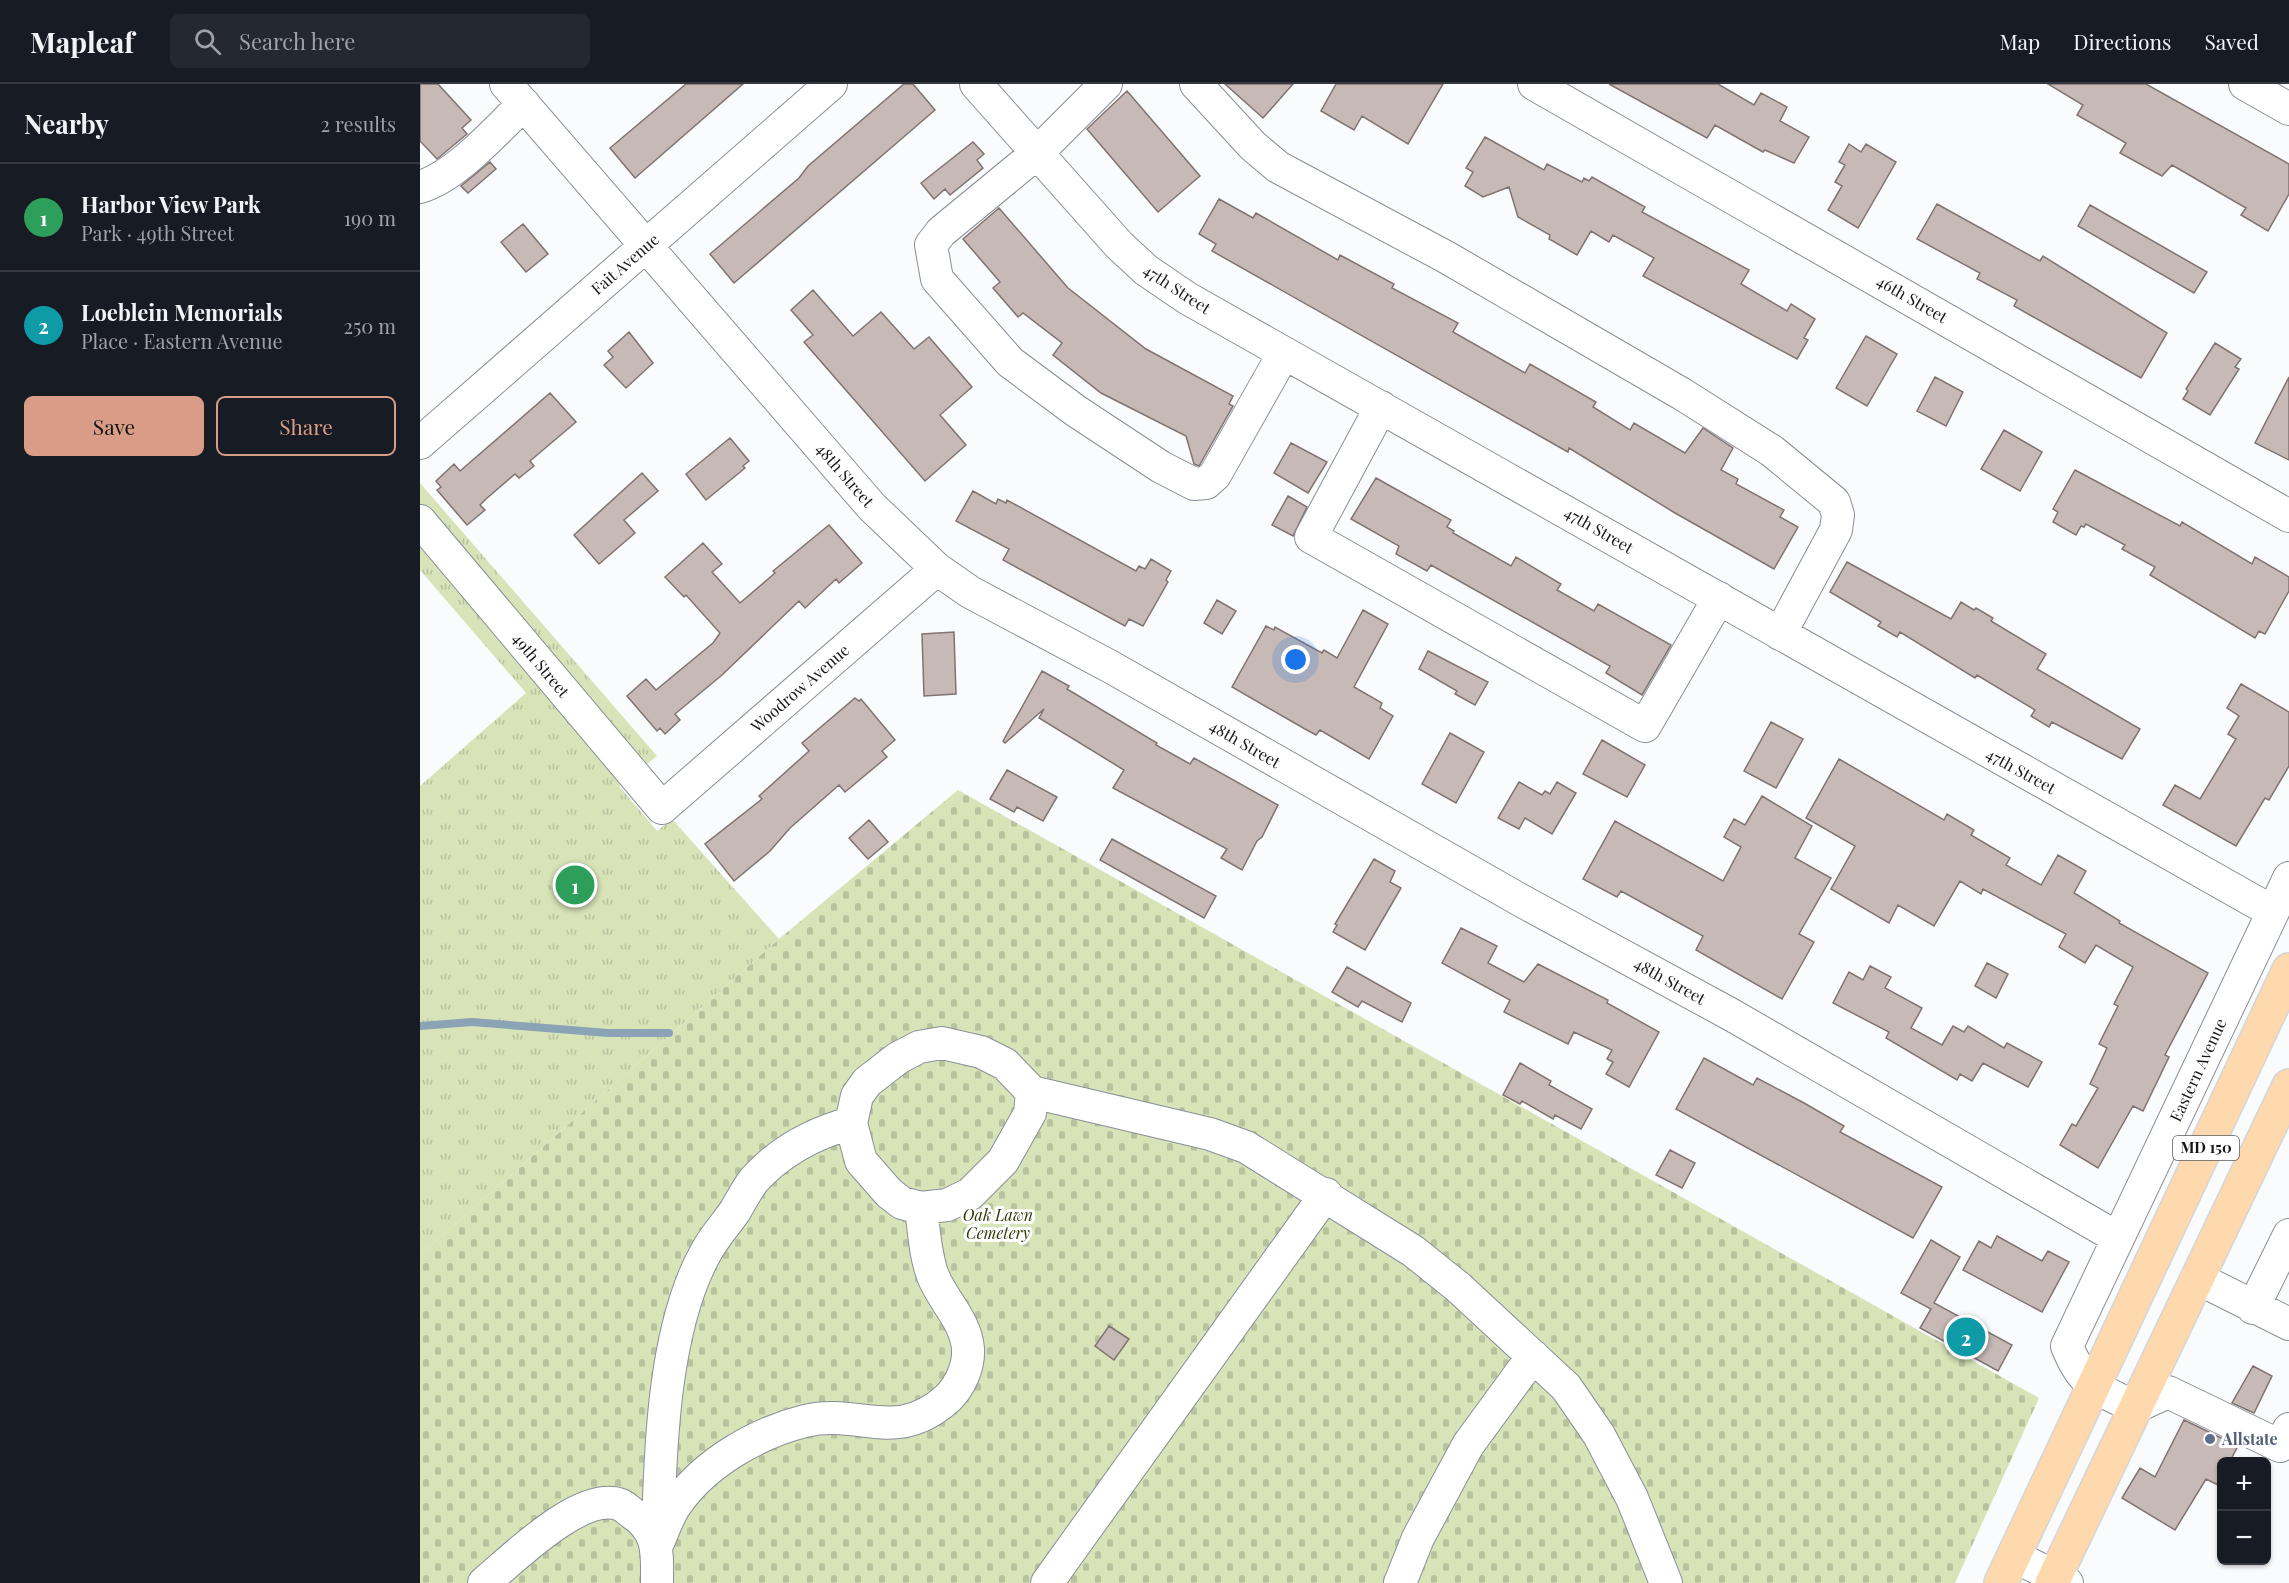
<!DOCTYPE html>
<meta charset="utf-8">
<style>
:root{--surface:#171b24;--page:#242831;--text:#f1f3f6;--muted:#9ea1a6;--line:#363941;--accent:#d99c87}
body{margin:0;font-family:"Playfair Display",serif;background:var(--page);color:var(--text)}
.controls{position:absolute;right:18px;bottom:18px;display:grid;overflow:hidden;border-radius:9px;box-shadow:0 2px 4px #0004}
.controls button{width:54px;height:54px;display:grid;place-items:center;padding:0;border:0;border-bottom:2px solid var(--line);background:var(--surface);color:var(--text);font:30px sans-serif}
.you{position:absolute;left:876px;top:576px;width:21px;height:21px;margin:-15px;border:4px solid #fff;border-radius:50%;background:#1a73e8;box-shadow:0 0 0 9px #1a73e833}
.badge{display:grid;place-items:center;width:39px;height:39px;border-radius:50%;background:var(--accent);color:#fff;font-size:20px;font-weight:700}
.pin{position:absolute;translate:-50% -50%;border:3px solid #fff;box-shadow:0 2px 6px #0006}
.list{margin:0;padding:0;list-style:none}
h2{display:flex;justify-content:space-between;align-items:center;height:78px;margin:0;padding:0 24px;font-size:26px}
h2 small{font-size:20px;font-weight:400;color:var(--muted)}
.list li{display:grid;grid-template-columns:39px 1fr auto;gap:18px;align-items:center;box-sizing:border-box;height:108px;padding:0 24px;border-top:2px solid var(--line)}
.list b{display:block;font-size:22px;white-space:nowrap}
.list p{margin:0;font-size:20px;white-space:nowrap;color:var(--muted)}
.list em{font-size:20px;font-style:normal;color:var(--muted)}
.actions{display:flex;gap:12px;padding:18px 24px}
.actions a{flex:1;padding:14px 0;border:2px solid var(--accent);border-radius:9px;text-align:center;font-size:21px;color:var(--accent)}
.actions .main{background:var(--accent);color:#111}
.icon{flex:none;width:33px;height:33px;fill:none;stroke:currentColor;stroke-width:2;stroke-linecap:round;stroke-linejoin:round}
.map{position:relative;flex:none;width:1869px;height:1499px;overflow:hidden}
header{display:flex;align-items:center;gap:36px;box-sizing:border-box;height:84px;padding:0 30px;background:var(--surface);border-bottom:2px solid var(--line)}
header strong{font-size:28px}
nav{display:flex;gap:33px;margin-inline-start:auto;font-size:21px}
.search{width:420px;height:54px;background:var(--page);display:flex;align-items:center;gap:15px;box-sizing:border-box;padding:0 21px;border-radius:9px;color:var(--muted);font-size:22px}
main{display:flex}
aside{flex:1;background:var(--surface)}
.map>svg:first-child{display:block}
.cemetery{fill:url(#cemetery-stones)}
.park{fill:url(#park-tufts)}
.lines{fill:none;stroke-linecap:round;stroke-linejoin:round}
.stream{stroke:#8aa4b6;stroke-width:8}
.building{fill:#c7bab6;stroke:#807370;stroke-width:1.5}
.minor-casing{stroke:#898e98;stroke-width:34}
.major-casing{stroke:#d5d5d6;stroke-width:36}
.minor{stroke:#fff;stroke-width:32}
.major{stroke:#fdd9ad;stroke-width:33}
.service-dot{fill:#5c6f8a;stroke:#fff;stroke-width:2}
.labels{text-anchor:middle;stroke-width:6;stroke-linejoin:round;paint-order:stroke}
.shield{fill:#fff;stroke:#5a5c5e;stroke-width:1.5}
.shield-label{font-size:15px;font-weight:bold;fill:#141619}
.street-label{font-size:16px;fill:#141619;stroke:#fff}
.park-label{font-size:16px;font-style:italic;fill:#303808;stroke:#fff}
.service-label{font-size:16px;font-weight:bold;fill:#4e5e75;stroke:#fff;text-anchor:start}
</style>
<header>
<strong>Mapleaf</strong>
<div class="search"><svg class="icon" aria-label="search" viewBox="0 0 24 24"><circle cx="10" cy="10" r="6"/><path d="M15 15l6 6"/></svg>Search here</div>
<nav><a>Map</a><a>Directions</a><a>Saved</a></nav>
</header>
<main>
<aside>
<h2>Nearby<small>2 results</small></h2>
<ul class="list">
<li><span class="badge" style="background:#2e9e5b">1</span><div><b>Harbor View Park</b><p>Park · 49th Street</p></div><em>190 m</em></li>
<li><span class="badge" style="background:#0f9aa8">2</span><div><b>Loeblein Memorials</b><p>Place · Eastern Avenue</p></div><em>250 m</em></li>
</ul>
<div class="actions"><a class="main">Save</a><a>Share</a></div>
</aside>
<div class="map">
<svg width="1869" height="1499" viewBox="0 0 1869 1499">
<defs>
<pattern id="cemetery-stones" width="16" height="16" patternUnits="userSpaceOnUse" patternTransform="scale(1.5)"><rect width="16" height="16" fill="#d8e3b8"/><path d="M2 7V4a2 2 0 0 1 4 0v3zM10 15v-3a2 2 0 0 1 4 0v3z" fill="#b8c29e"/></pattern>
<pattern id="park-tufts" width="24" height="20" patternUnits="userSpaceOnUse" patternTransform="scale(1.5)"><rect width="24" height="20" fill="#d8e3b8"/><path d="M3 7l-1-3M5 7V3M7 7l1-3M15 17l-1-3M17 17v-4M19 17l1-3" fill="none" stroke="#b8c29e"/></pattern>
</defs>
<rect width="100%" height="100%" fill="#fafbfd"/>
<!-- cemetery -->
<path class="cemetery" d="M538 706 1619 1314 1535 1499H0V1171L359 855Z"/>
<!-- park -->
<path class="park" d="M0 399 237 672 199 702 237 747 252 735 359 855 0 1171V702L106 609 0 486Z"/>
<g class="lines">
<!-- stream -->
<path class="stream" d="M0 942 52 938 188 949H249"/>
</g>
<!-- building -->
<path class="building" d="M0 0H18L51 36 42 44 47 50 17 75 0 57Z
M266 0H323L215 94 190 64Z
M484 0H493L515 26 314 199 290 170 379 94 388 82Z
M805 0H873L843 34Z
M916 0H1023L988 60 942 32 934 46 901 27Z
M1189 0H1298L1334 21 1341 9 1367 23 1360 37 1389 53 1374 79 1345 66 1343 68 1295 41 1287 54Z
M1628 0H1726L1869 80V110L1848 147 1821 131 1826 124 1752 81 1742 92 1700 69 1706 59 1657 31 1663 21Z
M707 7 780 92 738 128 667 45Z
M1065 53 1124 86 1127 80 1162 98 1164 94 1169 97 1172 93 1225 123 1222 128 1329 186 1321 200 1367 227 1371 220 1395 235 1384 254 1388 256 1377 275 1223 192 1234 174 1193 151 1189 158 1171 147 1157 171 1129 155 1130 151 1098 133 1089 103 1063 113 1045 102 1053 88 1046 84Z
M553 58 564 70 557 76 563 84 530 111 525 105 514 115 501 99Z
M1429 60 1441 68 1446 60 1476 78 1438 144 1408 126 1422 102 1415 98 1425 81 1419 78Z
M70 78 76 85 48 109 41 102Z
M799 115 833 134 836 129 918 176 920 171 974 200 972 204 1038 239 1033 248 1105 289 1110 280 1176 318 1173 323 1210 346 1214 339 1265 369 1283 344 1313 364 1301 386 1318 395 1316 400 1364 426 1360 433 1378 443 1354 485 1255 429 1149 364 1148 368 792 167 796 160 779 150Z
M1517 120 1620 177 1623 172 1747 249 1721 294 1594 222 1597 216 1557 195 1560 189 1497 155Z
M1670 121 1787 188 1774 209 1658 142Z
M579 124 648 204 726 265 813 312 809 320 813 322 779 382 774 380 766 352 681 309 633 271 642 259 603 229 598 233 573 204 580 198 543 155Z
M103 140 128 170 106 188 81 158Z
M393 206 433 252 461 228 494 265 509 253 552 303 520 331 546 361 505 397 384 258 393 251 371 226Z
M209 248 233 279 206 304 184 281 193 273 188 267Z
M1446 252 1477 270 1447 322 1416 304Z
M1795 259 1821 275 1815 283 1819 285 1790 331 1763 315 1768 307 1766 305Z
M1515 293 1543 308 1526 342 1497 327Z
M1869 293V376L1835 359Z
M130 309 156 338 110 377 114 382 99 394 95 390 66 415 60 421 65 426 47 441 17 406 21 403 16 397 34 380 40 387Z
M1584 346 1622 368 1600 407 1561 385Z
M310 354 329 377 323 382 325 384 286 416 266 390Z
M871 359 907 378 888 409 854 389Z
M1655 386 1760 442 1762 438 1832 480 1835 473 1869 493V507L1845 550 1839 547 1835 554 1730 491 1735 483 1702 465 1705 461 1666 440 1664 443 1661 442 1656 451 1633 438 1638 428 1633 425Z
M222 389 238 407 204 436 215 449 179 480 154 451Z
M956 394 1031 436 1027 443 1034 447 1033 449 1091 482 1096 473 1141 500 1137 506 1174 527 1178 520 1251 561 1222 611 1186 589 1190 582 1011 481 1007 487 976 470 979 462 931 435Z
M553 407 576 420 578 415 586 419 587 416 716 487 719 482 725 485 731 475 751 487 746 496 748 498 723 542 709 535 705 542 583 476 589 465 536 437Z
M868 412 887 423 873 452 852 441Z
M409 441 442 479 419 499 416 495 385 524 379 517 302 591 255 630 260 636 245 650 240 644 237 647 207 612 226 595 236 606 293 559 300 549 266 511 264 513 245 493 283 459 302 480 292 488 320 519 355 489 353 487Z
M1427 478 1531 535 1541 518 1554 526 1556 524 1573 534 1571 537 1626 570 1617 585 1720 645 1702 675 1632 638 1629 643 1611 632 1615 626 1557 591 1555 594 1480 548 1477 553 1458 542 1461 538 1410 508Z
M797 516 816 527 802 550 784 539Z
M943 526 968 540 934 603 962 619 960 624 973 632 949 675 900 646 896 651 885 645 812 603 846 542 854 546 855 543 902 569 904 566 917 574Z
M534 548 536 610 504 612 502 550Z
M1008 567 1068 598 1055 621 1035 610 1037 607 999 585Z
M622 587 649 602 647 605 737 659 736 661 770 680 774 674 858 721 842 753 837 757 822 786 801 774 807 765 693 704 704 686 619 634 624 625 585 659 583 657Z
M1821 600 1869 628V682L1849 716 1845 714 1816 762 1743 721 1755 701 1780 715 1816 655 1808 650 1819 632 1807 624Z
M435 614 439 617 441 615 475 656 462 667 467 673 425 708 419 701 370 744 350 767 314 797 285 760 342 715 339 712 389 667 382 659Z
M1351 638 1383 655 1356 704 1324 687Z
M1030 649 1064 668 1036 719 1002 700Z
M1182 656 1225 681 1207 713 1163 690Z
M1419 675 1524 736 1527 730 1554 746 1551 751 1590 774 1586 781 1621 801 1638 771 1666 787 1654 809 1700 837 1699 839 1788 889 1745 971 1749 973 1723 1027 1713 1022 1678 1084 1640 1061 1652 1040 1656 1042 1678 1004 1670 1000 1687 964 1679 960 1698 922 1694 920 1713 883 1676 861 1665 879 1639 863 1646 850 1563 805 1561 810 1540 797 1514 842 1478 821 1469 839 1411 805 1435 762 1386 734Z
M587 686 637 713 623 737 597 723 594 728 570 715Z
M1099 698 1122 711 1125 707 1130 710 1137 698 1156 709 1132 750 1105 734 1099 745 1078 734Z
M1342 712 1392 742 1375 774 1411 794 1379 850 1394 858 1362 915 1276 866 1283 852 1201 807 1197 813 1163 795 1195 737 1303 797 1321 763 1304 753 1314 735 1325 741Z
M449 736 468 758 448 775 429 754Z
M692 755 796 812 784 834 680 776Z
M954 775 975 787 970 798 981 804 945 866 913 848 917 841 915 840Z
M1041 844 1077 862 1068 879 1104 898 1118 880 1188 916 1187 919 1239 948 1209 1003 1186 990 1193 978 1187 975 1192 966 1154 948 1148 960 1084 928 1090 916 1022 879Z
M1567 879 1588 890 1576 914 1555 902Z
M1450 882 1471 893 1465 904 1502 924 1491 944 1522 961 1533 942 1544 948 1548 942 1584 964 1587 959 1622 978 1608 1003 1563 979 1552 997 1540 990 1537 996 1466 954 1469 948 1413 919 1429 888 1443 896Z
M927 883 991 919 982 938 942 917 938 923 912 908Z
M1284 974 1333 1001 1337 994 1384 1019 1424 1042 1420 1048 1522 1103 1493 1154 1256 1025Z
M1100 979 1131 997 1129 1001 1172 1025 1161 1045 1135 1031 1133 1035 1102 1017 1100 1020 1083 1011Z
M1250 1066 1275 1079 1262 1104 1236 1091Z
M1577 1152 1622 1177 1628 1167 1649 1178 1622 1228 1543 1186 1559 1157 1571 1164Z
M1511 1156 1540 1173 1514 1219 1592 1261 1578 1287 1500 1244 1511 1225 1481 1209Z
M689 1242 709 1255 694 1276 675 1262Z
M1833 1282 1852 1292 1834 1329 1812 1319Z
M1764 1336 1818 1362 1810 1377H1802V1403L1786 1395 1755 1446 1702 1414 1720 1384 1735 1393Z"/>
<g class="lines">
<!-- minor casing -->
<g class="minor-casing">
<path id="minor" d="M86 0 452 423 517 485 550 508 691 583 1102 817 1310 930 1698 1154
M556 0 699 161 726 186 767 214 1853 828
M686 0 617 69 521 148 511 161 517 195 590 278 656 327 741 383 774 400 786 399 795 391 864 269
M776 0 833 62 858 83 1026 173 1262 310 1352 367 1414 418 1418 431 1416 446 1360 550
M1114 0 1869 432
M1825 0 1869 25
M0 103C37 92 76 46 104 20
M961 323 891 453 1225 642 1299 514
M0 359 411 0
M0 437 242 724 517 485
M1869 794 1647 1262C1663 1303 1679 1305 1715 1323L1748 1308 1860 1362 1869 1345
M612 1008 610 1029 583 1077 550 1110 527 1121 501 1124 482 1119 469 1109 441 1077 431 1039 437 1012 447 998 478 974 499 963 522 959 561 968 585 980 612 1008 790 1050 826 1063 993 1167 1038 1203 1146 1303 1179 1351 1212 1414 1246 1499
M1777 1194 1869 1240
M1833 1224 1869 1151
M238 1449C240 1363 244 1243 286 1168 294 1153 306 1140 315 1127 321 1117 327 1105 334 1096 360 1067 395 1049 431 1039
M237 1461C243 1448 248 1431 257 1419 285 1379 337 1349 385 1337 440 1324 476 1361 528 1314 540 1302 549 1283 548 1265 546 1237 523 1217 513 1192 505 1171 504 1146 501 1124
M1594 1472 1647 1499
M64 1499C92 1476 162 1405 201 1421 205 1423 209 1427 212 1429 240 1448 237 1469 237 1499
M627 1499 906 1110
M980 1499 998 1454 1048 1361 1113 1272"/>
</g>
<!-- major casing -->
<g class="major-casing">
<path id="major" d="M1581 1499 1869 886
M1632 1499 1869 1002"/>
</g>
<!-- minor -->
<use href="#minor" class="minor"/>
<!-- major -->
<use href="#major" class="major"/>
</g>
<!-- markers -->
<circle class="service-dot" cx="1790" cy="1355" r="6"/>
<g class="labels">
<!-- shield labels -->
<rect class="shield" x="1753" y="1052" width="66" height="24" rx="4.5"/>
<g class="shield-label">
<text x="1786" y="1069">MD 150</text>
</g>
<!-- street labels -->
<g class="street-label">
<text transform="translate(205 180) rotate(-41)" y="6">Fait Avenue</text>
<text transform="translate(757 205) rotate(33)" y="6">47th Street</text>
<text transform="translate(1492 215) rotate(30)" y="6">46th Street</text>
<text transform="translate(425 391) rotate(49)" y="6">48th Street</text>
<text transform="translate(1179 446) rotate(30)" y="6">47th Street</text>
<text transform="translate(121 581) rotate(50)" y="6">49th Street</text>
<text transform="translate(380 604) rotate(-41)" y="6">Woodrow Avenue</text>
<text transform="translate(825 660) rotate(30)" y="6">48th Street</text>
<text transform="translate(1601 687) rotate(29)" y="6">47th Street</text>
<text transform="translate(1250 897) rotate(29)" y="6">48th Street</text>
<text transform="translate(1778 986) rotate(-65)" y="6">Eastern Avenue</text>
</g>
<!-- park labels -->
<g class="park-label">
<text x="578" y="1137">Oak Lawn<tspan x="578" dy="18">Cemetery</tspan></text>
</g>
<!-- service labels -->
<g class="service-label">
<text x="1802" y="1361">Allstate</text>
</g>
</g>
</svg>
<div class="controls">
<button>+</button>
<button>−</button>
</div>
<div class="you"></div>
<div class="pin badge" style="left:155px;top:801px;background:#2e9e5b">1</div>
<div class="pin badge" style="left:1546px;top:1253px;background:#0f9aa8">2</div>
</div>
</main>
